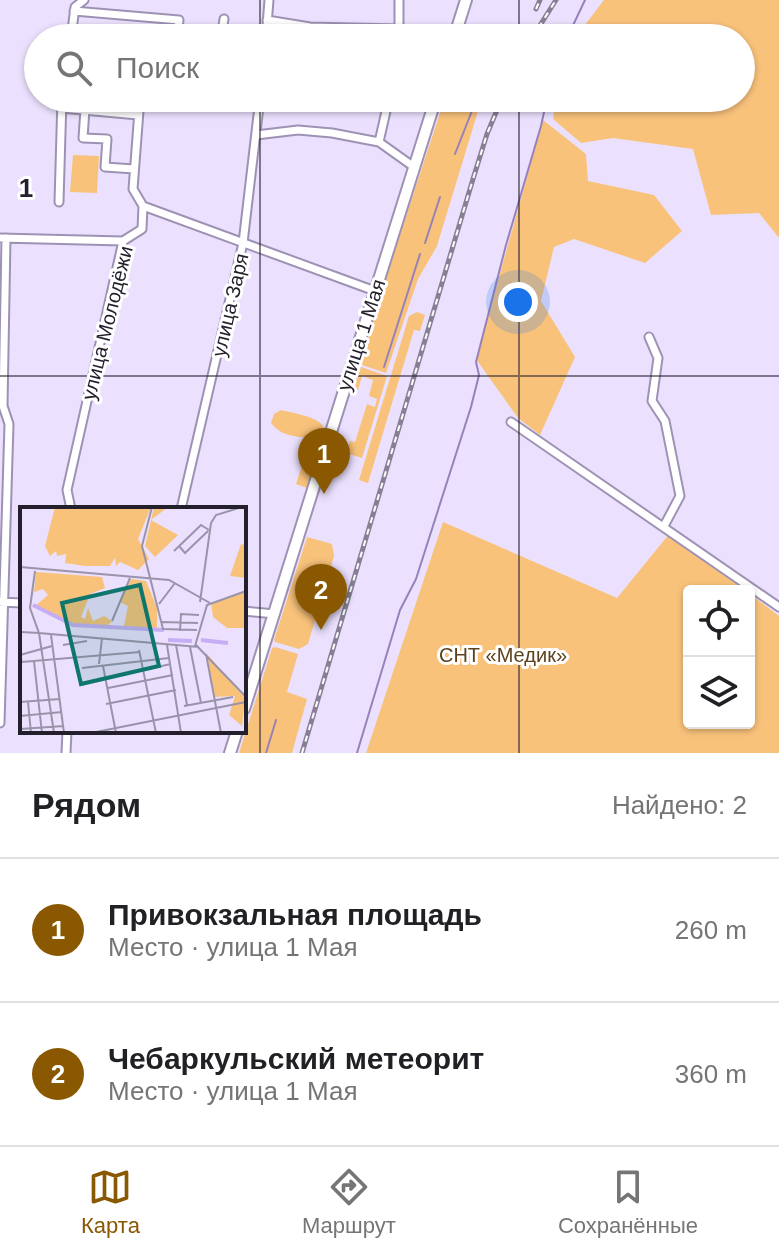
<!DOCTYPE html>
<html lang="ru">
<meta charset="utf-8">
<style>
:root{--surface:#fff;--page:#f6f6f6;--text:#202124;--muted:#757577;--line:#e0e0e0;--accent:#895800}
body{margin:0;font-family:Helvetica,sans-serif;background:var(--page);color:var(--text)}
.controls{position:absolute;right:24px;bottom:24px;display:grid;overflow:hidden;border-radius:8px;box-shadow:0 2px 6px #0004}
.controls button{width:72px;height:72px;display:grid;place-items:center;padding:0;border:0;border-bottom:2px solid var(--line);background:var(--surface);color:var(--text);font:40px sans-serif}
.you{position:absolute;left:518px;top:302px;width:28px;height:28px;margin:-20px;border:6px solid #fff;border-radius:50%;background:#1a73e8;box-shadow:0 0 0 12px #1a73e833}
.badge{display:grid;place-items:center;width:52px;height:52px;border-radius:50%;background:var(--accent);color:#fff;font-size:26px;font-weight:700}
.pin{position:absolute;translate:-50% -66px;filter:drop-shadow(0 2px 4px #0008)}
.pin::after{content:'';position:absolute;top:42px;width:28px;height:24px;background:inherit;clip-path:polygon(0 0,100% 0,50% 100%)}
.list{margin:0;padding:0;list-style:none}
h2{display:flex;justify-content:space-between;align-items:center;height:104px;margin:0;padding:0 32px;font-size:34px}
h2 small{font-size:26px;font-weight:400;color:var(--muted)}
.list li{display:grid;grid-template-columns:52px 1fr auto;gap:24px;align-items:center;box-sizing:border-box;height:144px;padding:0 32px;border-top:2px solid var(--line)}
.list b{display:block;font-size:30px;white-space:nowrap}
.list p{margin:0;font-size:26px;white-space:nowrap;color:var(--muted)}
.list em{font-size:26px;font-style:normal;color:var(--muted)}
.icon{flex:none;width:44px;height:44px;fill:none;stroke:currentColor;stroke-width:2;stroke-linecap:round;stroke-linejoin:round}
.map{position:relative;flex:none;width:779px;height:753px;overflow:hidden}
.search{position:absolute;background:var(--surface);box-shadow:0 2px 6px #0004;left:24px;right:24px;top:24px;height:88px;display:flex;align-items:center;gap:20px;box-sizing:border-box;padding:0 28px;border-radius:44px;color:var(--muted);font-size:30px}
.sheet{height:392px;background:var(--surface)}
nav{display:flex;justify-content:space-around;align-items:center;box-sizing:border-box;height:112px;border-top:2px solid var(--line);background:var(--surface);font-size:22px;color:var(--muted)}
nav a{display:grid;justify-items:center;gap:4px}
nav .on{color:var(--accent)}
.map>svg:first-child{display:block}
.green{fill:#f9c27b}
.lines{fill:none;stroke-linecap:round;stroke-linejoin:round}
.stream{stroke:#9682b9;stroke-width:2}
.minor-casing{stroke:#9e92b4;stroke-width:11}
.primary-casing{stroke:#9e92b4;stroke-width:14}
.minor{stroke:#fff;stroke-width:7}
.primary{stroke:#fff;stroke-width:10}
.rail-casing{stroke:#878095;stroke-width:5}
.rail{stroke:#fff;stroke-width:2;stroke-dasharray:6;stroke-linecap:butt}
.grid{fill:none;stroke:#241f2c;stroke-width:2;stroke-opacity:0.55}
.labels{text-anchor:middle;stroke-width:6;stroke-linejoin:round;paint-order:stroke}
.street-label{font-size:20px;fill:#241f2c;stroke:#fff}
.park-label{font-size:20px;fill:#5d421d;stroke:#fff}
.inset-river{fill:none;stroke:#c7adf5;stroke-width:4}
.inset-road{fill:none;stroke:#9b93aa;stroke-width:2}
.view{fill:#0f766e;fill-opacity:0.15;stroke:#0f766e;stroke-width:4}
.inset-edge{fill:none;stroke:#241f2c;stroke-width:4}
.grid-label{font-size:26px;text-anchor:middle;font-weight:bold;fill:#241f2c;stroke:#fff;stroke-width:6;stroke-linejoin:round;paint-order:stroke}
</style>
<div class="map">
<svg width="779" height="753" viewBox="0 0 779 753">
<rect width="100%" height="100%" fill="#ebe1fe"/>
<!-- green -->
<path class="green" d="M604 0H779V238L759 213 711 215 693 149 613 138 581 143 553 119 556 98H741V38H575Z
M445 98H482L437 246 418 279 386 373 362 365 360 355Z
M543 120 586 154 588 181 654 195 682 231 645 263 574 239 554 247 541 301 575 357 540 435 518 418 476 359Z
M73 155 99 156 97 193 70 192Z
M417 312 425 315 420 331 414 330 368 483 359 480 409 316Z
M361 367 387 376 362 458 346 453 350 441 355 442 367 404 375 407 377 399 369 396 373 380 362 376 358 390 353 391Z
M281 410C296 414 338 419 320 440 300 435 285 440 271 423L274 414Z
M311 448 317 451 318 454 307 488 296 484 307 450Z
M443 522 617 598 670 533 746 591H689V723H749V593L779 616V753H366Z
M307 537 332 544 334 556 308 644 299 649 275 642 274 640Z
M275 647 298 654 287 692 307 699 292 753H239L272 648Z"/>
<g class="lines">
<!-- stream -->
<path class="stream" d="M567 38 585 0
M455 154 477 98
M425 243 440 197
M384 367 420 254
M266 753 276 720
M357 753 400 610 416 579 471 407 479 375 476 362 506 245 541 126 547 98"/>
<!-- minor casing -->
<g class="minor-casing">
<path id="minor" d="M74 11 179 20 177 38
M267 20 310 27 399 29
M71 38 75 7 84 0
M221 38 224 19
M266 38 269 0
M399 38V0
M61 108 138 115
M85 109 83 138 107 139 105 167 134 169
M256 135 298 130 332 133 379 142 414 167
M379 142 389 98
M59 202 62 98
M143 206 375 291
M0 238 123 241
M649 337 658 358 652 401 665 421 680 496 664 526
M511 422 779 607
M71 509 67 490 123 241 142 229 143 206 133 189 140 98
M181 509 243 243 260 98
M0 602 22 603
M244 611 275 614
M0 723 9 424 3 406 6 238
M66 753 67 731"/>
</g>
<!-- primary casing -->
<g class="primary-casing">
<path id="primary" d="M454 38 466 0
M244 709 436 98
M230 753 237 731"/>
</g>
<!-- minor -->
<use href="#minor" class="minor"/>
<!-- primary -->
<use href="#primary" class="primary"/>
<!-- rail casing -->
<g class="rail-casing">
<path id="rail" d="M536 9 540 0
M532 38 556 0
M302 753 473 179 487 134 502 98"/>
</g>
<!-- rail -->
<use href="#rail" class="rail"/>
</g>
<!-- grid -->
<path class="grid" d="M260 0V38M519 0V38M260 98V753M519 98V753M0 376H779"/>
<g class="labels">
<!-- street labels -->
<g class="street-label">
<text transform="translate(230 305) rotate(-77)" y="7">улица Заря</text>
<text transform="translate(107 323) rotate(-76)" y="7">улица Молодёжи</text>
<text transform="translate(361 335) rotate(-72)" y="7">улица 1 Мая</text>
</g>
<!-- park labels -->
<g class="park-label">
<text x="503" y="662">СНТ «Медик»</text>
</g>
</g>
<!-- overview -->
<g transform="translate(20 507)">
<rect width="226" height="226" fill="#ebe1fe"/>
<path d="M35 0H131L118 32 129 52 118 63 100 55 96 59 95 51 90 59H65L45 56 46 47 37 49 36 44 30 49 25 39ZM134 0H148L131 13 158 28 135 50 125 39ZM221 37 226 38V71L210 69ZM16 65 82 70 85 81 70 87 61 110 65 112 68 101 73 114 84 109 92 114 87 119 53 117 14 100 28 88 23 82 14 85ZM111 72 126 74 137 101V122L104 119 108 99 100 95ZM226 85V121H207L193 110 191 96ZM187 147 225 191 222 219 209 208 215 189 194 190Z" fill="#f9c27b"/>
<path class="inset-river" d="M13 98 53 118 144 123M148 133 172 134M181 133 208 136"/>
<path class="inset-road" d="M132 0 122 39 143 122 177 123M159 39 165 46 188 24M154 44 181 18 189 23M0 60 149 73 190 96M15 64 10 101 19 126 179 140M180 95 191 16 196 8 222 0M139 97 155 76M92 114 110 71M142 115 178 116M160 124 161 107 179 108M0 125 19 126 34 226M31 128 44 226M175 137 226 190M43 138 67 134M147 138 161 226M156 138 167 198M175 139 187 98 226 84M170 140 181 196M119 143 136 226M186 147 201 226M0 148 2 155 120 145M0 148 32 139M14 154 22 226M79 157 82 131M83 159 96 226M62 161 149 151M85 171 151 157M88 181 153 168M0 195 40 192M8 195 11 226M86 197 156 183M164 199 213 190M0 209 42 205M0 222 44 219M71 226 226 195"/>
<path class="view" d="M120 78 139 159 61 177 42 96Z"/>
<rect width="226" height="226" class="inset-edge"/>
</g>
<g class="grid-label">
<text x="26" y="197">1</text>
</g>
</svg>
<div class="controls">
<button><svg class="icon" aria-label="locate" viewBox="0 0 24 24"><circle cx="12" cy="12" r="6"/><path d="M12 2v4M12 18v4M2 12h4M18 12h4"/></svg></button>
<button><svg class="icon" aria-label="layers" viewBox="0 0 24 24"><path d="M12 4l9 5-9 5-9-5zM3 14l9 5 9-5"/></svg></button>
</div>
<div class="you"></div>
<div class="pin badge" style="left:324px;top:494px">1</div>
<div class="pin badge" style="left:321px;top:630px">2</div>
<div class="search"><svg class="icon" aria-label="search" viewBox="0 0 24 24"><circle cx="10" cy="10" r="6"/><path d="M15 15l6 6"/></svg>Поиск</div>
</div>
<section class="sheet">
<h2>Рядом<small>Найдено: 2</small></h2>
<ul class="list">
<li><span class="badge">1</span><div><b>Привокзальная площадь</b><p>Место · улица 1 Мая</p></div><em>260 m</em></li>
<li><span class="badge">2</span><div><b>Чебаркульский метеорит</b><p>Место · улица 1 Мая</p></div><em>360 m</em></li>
</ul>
</section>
<nav>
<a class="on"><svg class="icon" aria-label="map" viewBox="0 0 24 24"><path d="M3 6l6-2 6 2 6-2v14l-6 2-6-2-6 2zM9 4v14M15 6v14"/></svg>Карта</a>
<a><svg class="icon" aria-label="directions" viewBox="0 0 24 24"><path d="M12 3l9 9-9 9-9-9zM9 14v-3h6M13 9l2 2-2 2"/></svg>Маршрут</a>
<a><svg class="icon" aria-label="saved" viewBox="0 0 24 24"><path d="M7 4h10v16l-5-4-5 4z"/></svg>Сохранённые</a>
</nav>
